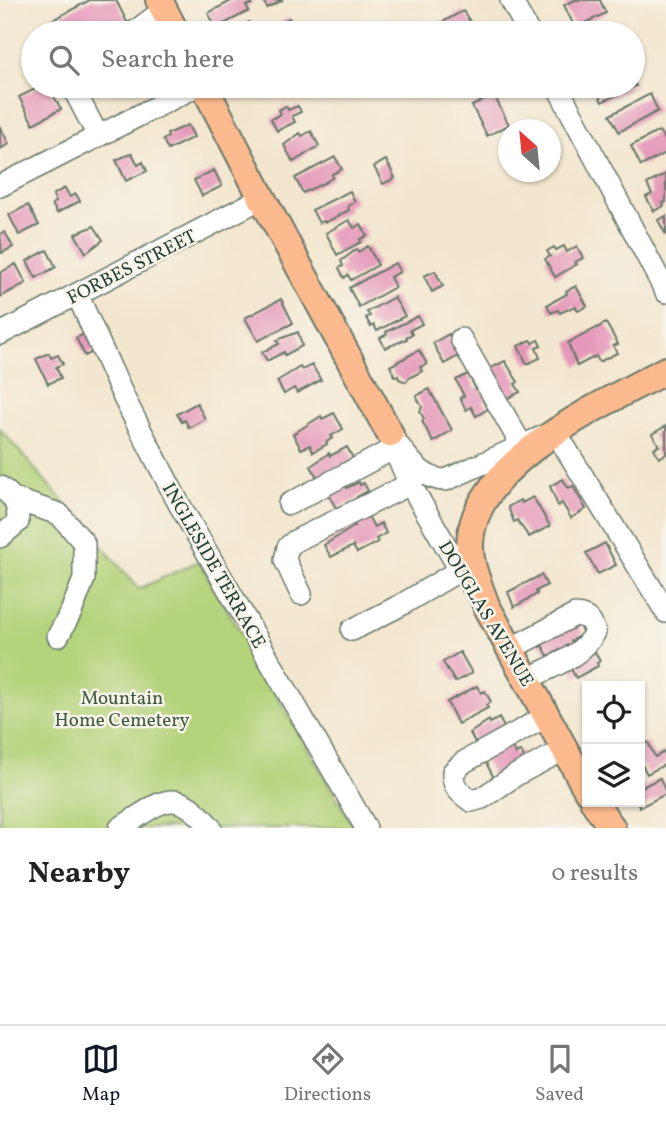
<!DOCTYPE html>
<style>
:root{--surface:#fff;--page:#f6f6f6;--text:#222;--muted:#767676;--line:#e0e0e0;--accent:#111827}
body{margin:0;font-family:Vollkorn,serif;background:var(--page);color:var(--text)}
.controls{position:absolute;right:21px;bottom:21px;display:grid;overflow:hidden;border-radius:0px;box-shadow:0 2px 5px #0004}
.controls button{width:63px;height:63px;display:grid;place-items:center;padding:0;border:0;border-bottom:2px solid var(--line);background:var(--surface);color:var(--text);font:35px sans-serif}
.compass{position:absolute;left:498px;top:119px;width:63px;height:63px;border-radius:50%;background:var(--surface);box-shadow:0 2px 5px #0004;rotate:333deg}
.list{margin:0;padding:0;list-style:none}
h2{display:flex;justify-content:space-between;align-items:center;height:91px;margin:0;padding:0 28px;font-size:30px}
h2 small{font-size:23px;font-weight:400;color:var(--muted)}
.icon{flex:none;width:38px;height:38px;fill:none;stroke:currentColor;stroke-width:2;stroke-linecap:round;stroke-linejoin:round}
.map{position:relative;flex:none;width:666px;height:828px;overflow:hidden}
.search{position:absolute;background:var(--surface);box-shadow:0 2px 5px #0004;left:21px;right:21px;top:21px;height:77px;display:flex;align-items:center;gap:18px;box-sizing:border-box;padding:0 24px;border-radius:38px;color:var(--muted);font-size:26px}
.sheet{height:196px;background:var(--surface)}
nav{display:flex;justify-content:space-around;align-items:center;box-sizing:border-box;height:98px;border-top:2px solid var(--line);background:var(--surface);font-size:19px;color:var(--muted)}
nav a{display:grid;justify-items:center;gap:4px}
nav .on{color:var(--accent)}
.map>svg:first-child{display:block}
.green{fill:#b4d37a;stroke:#6a8857;stroke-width:2}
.building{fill:#e598ba}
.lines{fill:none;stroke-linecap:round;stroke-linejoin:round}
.minor-casing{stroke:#69786a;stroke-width:24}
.major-casing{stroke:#69786a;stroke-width:30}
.minor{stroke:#fff;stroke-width:21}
.major{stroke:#fcba8e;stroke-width:26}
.labels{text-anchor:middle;stroke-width:5;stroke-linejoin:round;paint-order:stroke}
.street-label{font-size:19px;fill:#1f3d34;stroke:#f7f3e8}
.park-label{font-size:19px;fill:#3d5b42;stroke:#f7f3e8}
</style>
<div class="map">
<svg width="666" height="828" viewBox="0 0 666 828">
<rect width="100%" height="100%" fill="#f7f3e8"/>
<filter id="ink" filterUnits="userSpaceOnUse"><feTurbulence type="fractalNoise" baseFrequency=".0143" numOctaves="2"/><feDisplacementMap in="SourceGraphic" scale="14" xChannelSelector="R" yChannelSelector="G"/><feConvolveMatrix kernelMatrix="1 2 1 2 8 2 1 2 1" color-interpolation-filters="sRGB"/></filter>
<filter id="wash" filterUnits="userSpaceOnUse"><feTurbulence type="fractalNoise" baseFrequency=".00686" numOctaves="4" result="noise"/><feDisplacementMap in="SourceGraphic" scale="28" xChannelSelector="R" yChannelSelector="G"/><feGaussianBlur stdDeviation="1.57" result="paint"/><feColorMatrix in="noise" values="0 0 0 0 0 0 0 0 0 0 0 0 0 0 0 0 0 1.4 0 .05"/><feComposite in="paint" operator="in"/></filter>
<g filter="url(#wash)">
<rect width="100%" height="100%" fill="#f3e6ce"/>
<!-- green -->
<path class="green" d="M0 429 139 589 199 561 354 828H0Z"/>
<g id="blocks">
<!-- building -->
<path class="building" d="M90 0H116L128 24 119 29 121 33H45L41 26Z
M233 0H250L252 4 246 6 249 11 216 28 208 13Z
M263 0H283L267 8Z
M575 0H600L606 13 575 28 564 5Z
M463 11 473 26 460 33H434L431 28Z
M289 18 296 32 281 33 277 24Z
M249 22 255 33H228Z
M613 24 618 33H595Z
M633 80 636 86 602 102 594 86H633Z
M41 86H48L61 109 33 124 19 97Z
M463 86H482L466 92Z
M650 94 658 111 619 132 610 115Z
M494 95 509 125 487 136 472 106Z
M286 106 288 110 298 106 301 112 292 116 295 122 277 131 271 119 281 114 279 110Z
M188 125 194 137 168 150 163 140 168 137 167 134Z
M0 126 9 144 0 149Z
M311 131 319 146 293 162 284 145 300 133 302 136Z
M659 131 666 141V153L641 166 631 146Z
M132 153 138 165 143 162 147 171 126 181 116 160Z
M335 157 342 169 332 174 333 177 326 182 303 193 295 178Z
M386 160 395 178 383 184 374 167Z
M214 170 222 186 202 196 194 180Z
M666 174V202L663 203 664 206 654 211 646 197 652 194 647 184Z
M65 188 70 197 76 194 80 201 57 213 52 204 56 202 53 195Z
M350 191 355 202 348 206 349 210 325 223 324 221 319 223 312 210Z
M28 205 39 225 19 235 9 215Z
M666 216V235L658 220Z
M349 220 354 228 361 224 367 236 360 239 361 242 337 255 326 233Z
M94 226 103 240 86 253 75 234Z
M5 232 13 247 2 253 0 234Z
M368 246 378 265 351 280 348 275 344 278 339 268 343 266 341 261 357 249 358 252Z
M564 246 567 252 577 246 583 258 575 262 577 264 555 277 545 259 550 256 547 251 554 247 556 250Z
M47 250 56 267 36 278 27 261Z
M395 263 400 272 390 277 395 287 359 307 349 288Z
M16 264 26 283 0 297V273Z
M435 271 443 286 432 292 424 276Z
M576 286 587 306 578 311 575 306 560 313 558 310 551 313 547 305 567 294 566 291Z
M394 297 405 316 377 331 374 325 371 327 366 318 370 316 367 312Z
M281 299 293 323 258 341 245 318Z
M418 316 422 324 410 330 412 334 406 337 407 339 385 348 380 338 387 334 386 332Z
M606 323 618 344 613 346 617 353 599 362 596 356 577 366 568 343Z
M88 332 97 350 85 356 76 338Z
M298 332 302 346 285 355 284 352 267 361 262 352 279 344 277 340Z
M449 334 460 355 444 364 433 343Z
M531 340 533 343 538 340 541 346 536 348 540 358 527 364 518 346Z
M419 350 427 364 420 367 422 371 409 378 406 382 399 379 398 376 395 377 390 366Z
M49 353 51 358 58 355 63 364 56 367 61 378 48 384 36 359Z
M505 361 518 382 515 384 520 392 506 399 489 369Z
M312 365 321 380 297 393 294 388 284 394 277 381 300 367 302 370Z
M468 374 476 389 480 387 487 399 483 401 488 409 476 416 471 407 466 410 460 398 464 396 456 380Z
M429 389 452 430 433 442 422 421 424 419 420 411 422 407 416 396Z
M197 403 205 419 189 428 185 420 182 422 177 414Z
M334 413 343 429 331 436 333 438 326 442 327 444 313 452 310 445 301 449 293 434 321 416 322 419Z
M666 426V454L659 458 654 448 659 446 652 434Z
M347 447 355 462 319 481 311 466 329 453 330 456Z
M563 479 568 488 573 486 586 509 571 518 562 503 558 506 550 486Z
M344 482 347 488 359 482 360 485 364 483 368 491 357 497 358 499 336 508 327 492Z
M533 497 550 526 529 537 517 520 514 522 508 507 520 500 522 503Z
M367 514 374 527 381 523 386 533 376 539 378 542 357 553 353 546 331 557 324 545 355 526 352 522Z
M605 543 616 565 598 574 586 553Z
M541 575 547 585 536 591 537 594 514 607 508 592Z
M577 623 583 633 571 641 572 643 566 646 567 649 561 652 559 649 548 656 542 645 540 647 537 642Z
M460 652 472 673 455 682 443 662Z
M595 652 600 661 597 663 598 666 576 678 571 669 567 671 565 667Z
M477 686 481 693 485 691 491 702 486 705 488 708 458 724 447 702Z
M499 718 507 733 479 750 470 733 489 720 490 723Z
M648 742 655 757 666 751V764L647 774 642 765 640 767V746Z
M511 743 516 754 521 751 526 762 494 778 483 757Z
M660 778 666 794 640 807 637 802H640V788Z"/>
</g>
</g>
<g filter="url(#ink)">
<use href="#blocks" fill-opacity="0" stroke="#69786a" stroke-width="2"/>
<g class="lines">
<!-- minor casing -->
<g class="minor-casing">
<path id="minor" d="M511 0 529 33
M133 33 164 10
M72 86 98 136
M557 86 666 292
M0 186 197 86
M77 294 125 400 178 502 366 828
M0 334 262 198
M461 339 522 446
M390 434C405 453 419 480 446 480L555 431 666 612
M397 456 410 484 460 570 478 594
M0 487C15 497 18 505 18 522L0 537
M14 499 59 514 84 543V579L71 612 58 636
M289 504 395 448
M301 594 285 560 288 547 295 541 410 484
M352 630 401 605 460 570
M510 649 575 615C587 616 591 620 595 632 582 657 551 667 527 679
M547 716 464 762 453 772C452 787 460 793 471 801L482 798 516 775 565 749
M120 828C162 802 174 783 211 828"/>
</g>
<!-- major casing -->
<g class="major-casing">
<path id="major" d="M159 0 176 33
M204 86 262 198 390 434
M587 790 486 605C479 585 469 565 470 544 472 462 605 403 666 370
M594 802 612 828"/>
</g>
<!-- minor -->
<use href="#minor" class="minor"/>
<!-- major -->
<use href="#major" class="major"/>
</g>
</g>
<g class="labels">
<!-- street labels -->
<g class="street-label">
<text transform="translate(131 266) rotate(-27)" y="7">FORBES STREET</text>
<text transform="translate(215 565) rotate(60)" y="7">INGLESIDE TERRACE</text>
<text transform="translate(487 613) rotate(59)" y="7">DOUGLAS AVENUE</text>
</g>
<!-- park labels -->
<g class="park-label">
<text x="122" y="704">Mountain<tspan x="122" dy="22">Home Cemetery</tspan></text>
</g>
</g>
</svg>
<div class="controls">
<button><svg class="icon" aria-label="locate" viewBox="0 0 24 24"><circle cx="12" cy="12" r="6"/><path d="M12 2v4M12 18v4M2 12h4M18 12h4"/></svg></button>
<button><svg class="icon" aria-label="layers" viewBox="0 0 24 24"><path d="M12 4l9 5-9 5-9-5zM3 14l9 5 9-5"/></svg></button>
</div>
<svg class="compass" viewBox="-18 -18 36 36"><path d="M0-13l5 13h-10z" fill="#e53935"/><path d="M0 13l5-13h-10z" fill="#767676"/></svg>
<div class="search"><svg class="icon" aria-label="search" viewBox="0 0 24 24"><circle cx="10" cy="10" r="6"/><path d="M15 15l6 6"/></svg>Search here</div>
</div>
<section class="sheet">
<h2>Nearby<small>0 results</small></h2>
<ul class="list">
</ul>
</section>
<nav>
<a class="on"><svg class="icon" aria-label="map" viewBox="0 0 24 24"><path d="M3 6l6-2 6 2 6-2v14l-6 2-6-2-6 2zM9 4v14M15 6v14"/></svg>Map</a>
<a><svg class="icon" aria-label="directions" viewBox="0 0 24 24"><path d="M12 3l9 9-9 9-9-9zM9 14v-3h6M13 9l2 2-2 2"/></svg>Directions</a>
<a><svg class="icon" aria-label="saved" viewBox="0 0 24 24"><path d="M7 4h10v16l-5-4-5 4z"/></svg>Saved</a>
</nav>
